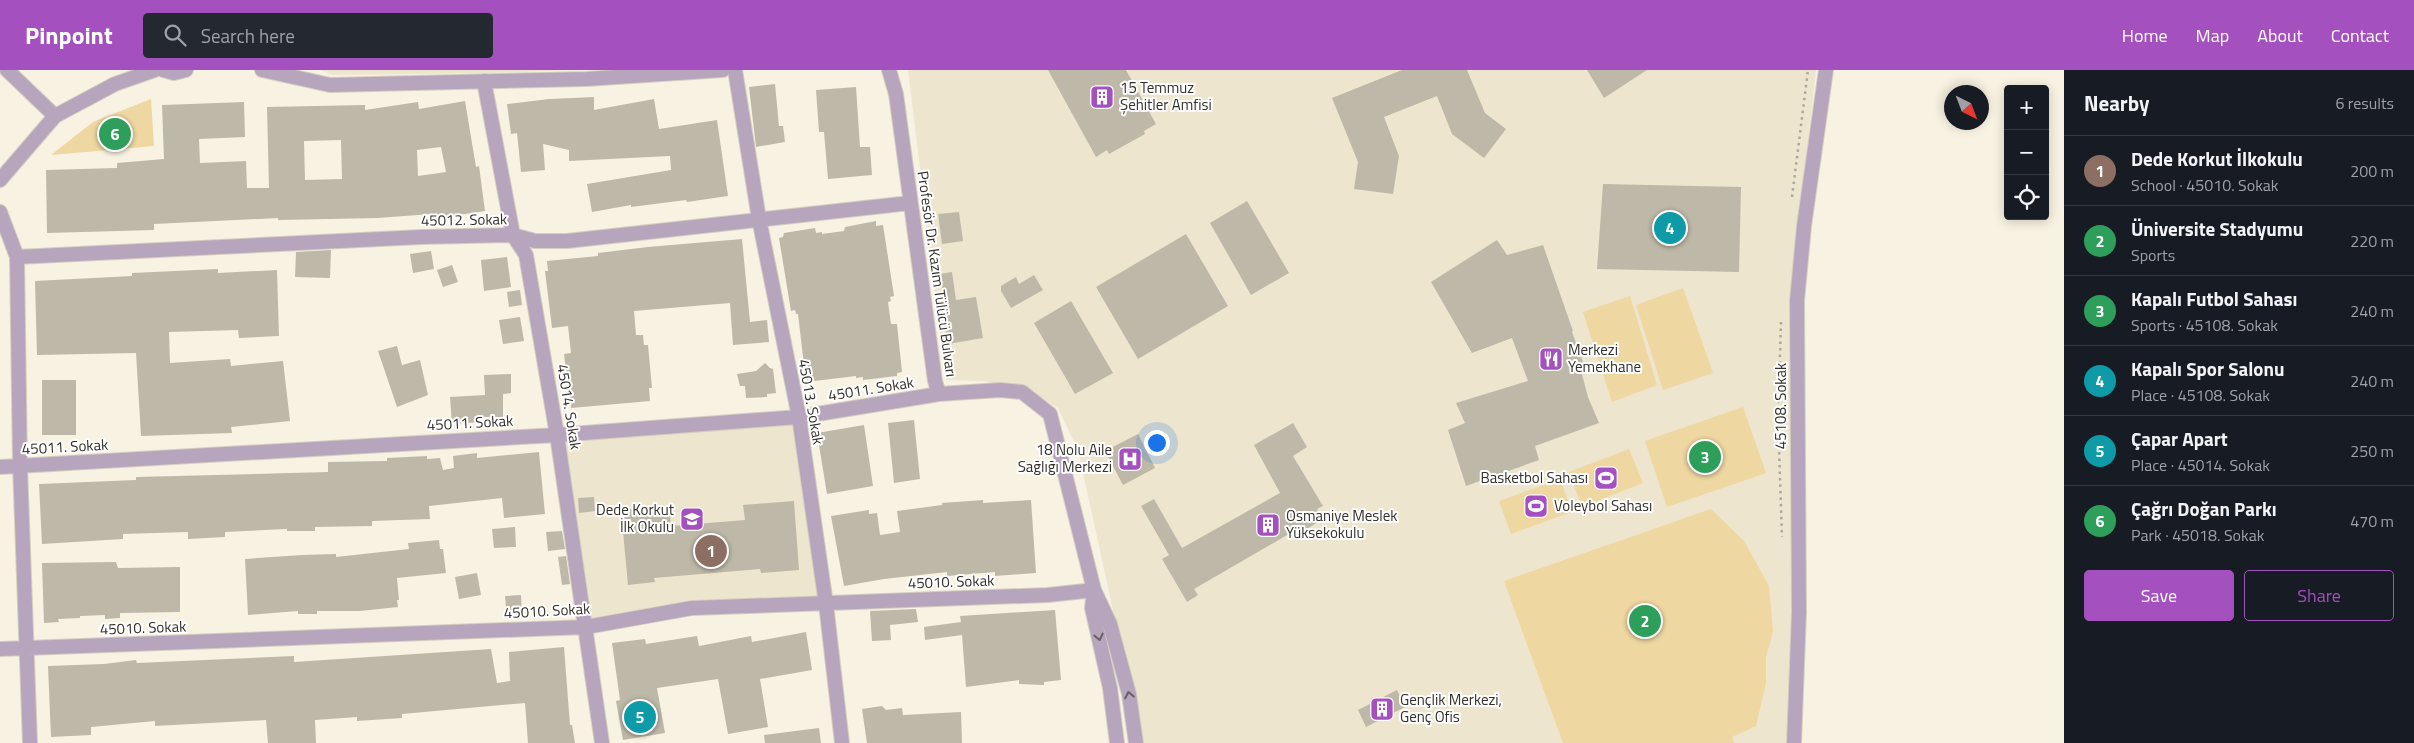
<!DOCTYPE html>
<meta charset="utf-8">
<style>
:root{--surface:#171b24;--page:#242831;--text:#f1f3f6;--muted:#9ea1a6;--line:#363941;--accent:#a450be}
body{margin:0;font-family:"Titillium Web",sans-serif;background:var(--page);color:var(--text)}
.controls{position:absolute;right:15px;top:15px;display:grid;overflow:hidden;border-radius:5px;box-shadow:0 2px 12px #0003}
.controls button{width:45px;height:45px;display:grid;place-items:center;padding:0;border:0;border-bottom:1px solid var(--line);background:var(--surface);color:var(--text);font:25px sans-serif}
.compass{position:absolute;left:1944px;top:15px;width:45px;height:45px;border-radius:50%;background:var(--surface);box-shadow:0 2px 12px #0003;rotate:138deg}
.you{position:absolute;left:1156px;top:372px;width:18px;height:18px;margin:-12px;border:4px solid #fff;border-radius:50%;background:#1a73e8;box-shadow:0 0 0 8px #1a73e833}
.badge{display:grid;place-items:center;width:32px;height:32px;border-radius:50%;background:var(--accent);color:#fff;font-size:16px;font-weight:700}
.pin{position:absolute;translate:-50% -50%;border:2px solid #fff;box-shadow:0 1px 5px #0006}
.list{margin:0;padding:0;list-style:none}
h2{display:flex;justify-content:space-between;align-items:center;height:65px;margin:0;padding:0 20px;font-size:21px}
h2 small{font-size:16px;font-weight:400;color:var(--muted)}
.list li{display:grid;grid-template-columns:32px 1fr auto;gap:15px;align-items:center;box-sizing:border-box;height:70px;padding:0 20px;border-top:1px solid var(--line)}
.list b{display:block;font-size:19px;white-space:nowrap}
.list p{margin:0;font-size:16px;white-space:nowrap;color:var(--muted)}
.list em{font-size:16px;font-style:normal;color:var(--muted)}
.actions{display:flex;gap:10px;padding:15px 20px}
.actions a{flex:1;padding:11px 0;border:1px solid var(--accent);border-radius:5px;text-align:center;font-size:18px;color:var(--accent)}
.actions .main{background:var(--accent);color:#fff}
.icon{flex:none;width:28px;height:28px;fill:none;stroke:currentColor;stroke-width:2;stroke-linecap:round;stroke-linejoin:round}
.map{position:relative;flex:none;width:2064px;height:673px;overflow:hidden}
header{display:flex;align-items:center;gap:30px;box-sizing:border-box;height:70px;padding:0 25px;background:var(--accent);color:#fff}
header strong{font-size:24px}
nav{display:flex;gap:28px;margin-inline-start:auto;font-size:18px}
.search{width:350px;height:45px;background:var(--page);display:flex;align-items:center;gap:12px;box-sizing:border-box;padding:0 18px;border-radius:5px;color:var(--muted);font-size:19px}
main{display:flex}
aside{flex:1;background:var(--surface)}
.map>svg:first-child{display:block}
.built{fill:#eee5ce}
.green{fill:#eed7a0}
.building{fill:#beb8a8;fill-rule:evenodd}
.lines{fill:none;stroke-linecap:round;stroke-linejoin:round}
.minor-casing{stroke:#d5cfc1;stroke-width:16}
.path{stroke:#aca79b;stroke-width:2.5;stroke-dasharray:2.5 4;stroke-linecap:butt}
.minor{stroke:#b7a5be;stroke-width:14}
.oneway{stroke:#685f65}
.labels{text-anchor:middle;stroke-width:4;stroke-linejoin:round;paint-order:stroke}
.poi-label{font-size:15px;fill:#33302a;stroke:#fff;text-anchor:start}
.street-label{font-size:15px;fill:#33302a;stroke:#fff}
</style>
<header>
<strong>Pinpoint</strong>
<div class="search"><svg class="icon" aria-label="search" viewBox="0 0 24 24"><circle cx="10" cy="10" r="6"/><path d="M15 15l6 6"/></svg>Search here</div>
<nav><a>Home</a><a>Map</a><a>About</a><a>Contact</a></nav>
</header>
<main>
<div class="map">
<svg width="2064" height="673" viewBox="0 0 2064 673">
<rect width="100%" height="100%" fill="#f8f2e2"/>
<!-- built -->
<path class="built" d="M321 0H576L494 3 332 5Z
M908 0H1816L1790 232 1792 541 1789 673H1142L1078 380 1058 338 1025 317 982 311 946 310Z
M799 347 826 534 692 538 586 557 557 365Z"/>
<!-- green -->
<path class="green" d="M151 29 154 76 51 85 93 52Z
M1683 218 1713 303 1663 320 1636 235Z
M1630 226 1657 315 1612 332 1583 242Z
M1743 337 1766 403 1667 437 1645 371Z
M1629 379 1643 413 1582 437 1569 402Z
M1560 409 1572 442 1511 464 1499 431Z
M1711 439 1744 471 1769 516 1773 562 1766 587V613L1756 656 1732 667 1734 673H1563L1504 511Z"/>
<!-- building -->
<path class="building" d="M1048 0H1126L1156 54 1144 61 1145 64 1109 84 1107 80 1096 87Z
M1402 0H1467L1485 43 1506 59 1484 88 1452 64 1437 26 1384 47 1399 86 1393 124 1354 119 1358 92 1332 28Z
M1587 0H1647L1604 28Z
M775 14 779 56H783L785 72 756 77 749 17Z
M856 17 860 77H870L872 105 828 109 824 62H819L816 20Z
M594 27V40L654 29 659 59 717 50 728 126 687 132 686 130 631 137V135L592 142 587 114 671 100 670 86 569 91V80L543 74 545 100 521 102 517 63 511 64 507 34 549 29Z
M465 31 476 97 479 96 485 141 432 149 431 144 378 148 278 150V148L154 154V160L47 163 46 100 117 98V93L164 89 162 35 244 32 245 67 199 69 200 93 246 91 247 118H269L267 37 365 35V40L418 32 419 39ZM341 70 342 109 305 110 304 71ZM441 77 446 102 418 106 417 80Z
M1603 114 1741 117 1739 202 1597 199Z
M1247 131 1289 203 1251 225 1210 153Z
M959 142 963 171 942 174 938 144Z
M876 151V156L883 155 894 226 890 227 891 231 888 232 891 254H897L902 302 897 303V306L863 310V307L856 308V306L806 312 798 244H796L795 240 791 241 779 168 783 167 784 163 815 158 816 163 822 162V164L844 161 845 157Z
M1186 164 1228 236 1138 289 1096 217Z
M742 169 750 252 767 250 769 272 733 275 730 233 634 241 636 265H643L644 275H648L652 318H649L650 331 571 338 564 284 571 283 568 256 552 258 545 201H548L547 191 598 186V183L648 177Z
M1497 170 1507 185 1543 175 1573 261 1572 262 1584 295 1580 297 1588 327 1599 353 1535 376 1539 390 1466 416 1448 360 1465 353 1456 333 1528 311 1512 268 1472 283 1431 212Z
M331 180 330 208 295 207 296 182Z
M431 181 434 199 413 203 410 184Z
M507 187 511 217 484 221 481 190Z
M452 195 458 212 443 217 437 200Z
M218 199V203L277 200 279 266 239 268 238 260 169 262 170 293 230 289 231 296 283 291 290 351 231 357 232 363 141 366 136 283 37 285 35 211 132 206V203Z
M952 202 956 230 976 227 983 268 948 274 941 233 944 232 940 204Z
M1034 205 1043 220 1011 238 1001 221V216L1016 207 1019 214Z
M520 220 522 235 509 237 507 222Z
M1071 231 1113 303 1075 324 1034 253Z
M520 247 524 271 503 274 499 250Z
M397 276 402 295 420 290 428 325 397 337 378 281Z
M765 293 770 298 773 299 776 323 767 324V327L746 328 745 316H740L737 304 756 301Z
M511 304V323L503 324V347H481V352L452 354 450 327 485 325 484 305Z
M42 310H76V365H42Z
M914 350 920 409 894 413 888 353Z
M1293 353 1307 377 1293 386 1323 436 1317 439 1323 449 1297 465 1294 461 1194 519 1198 525 1187 532 1162 489 1169 485 1141 436 1154 429 1182 478 1280 423 1254 375Z
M864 355 873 416 827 424 817 363Z
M1138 364 1155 398 1123 415 1105 381Z
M539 382 545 444 504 448 502 428 429 436 430 449 372 451V456L315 457V461H287V459L225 462V467L188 469V462L123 464V469L42 474 39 414 136 410V407L328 402V392L387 391V388L427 386V389L440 388 443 400 454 398 453 386 477 383V388Z
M594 427 595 441 579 443 578 428Z
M983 430V433L1031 430 1036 503 995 506V502L947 506V502L884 509 844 516 831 446 869 440V444L877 443 880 465 900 462 897 441 942 435V433Z
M794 431 799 500 761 503 760 499 654 508 655 512 628 515 621 440 669 435 671 456 745 450 743 435Z
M515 457 516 477 494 478 492 459Z
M562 461 565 479 548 481 546 462Z
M439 470 440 479H443L446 503 397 508 399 530H397L398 537 360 541H317V544H298V541L248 545 245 489 302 485 336 484V487L409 479 408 473Z
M566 486 570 514 562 515 558 487Z
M116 492 118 498 180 497V542L120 543V548L105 549V545L80 546V548L58 549 59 552 44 553 42 493Z
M477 503 481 525 459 529 455 507Z
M521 525 522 548 507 549 505 526Z
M916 539 918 552 890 555 891 570 872 571 870 541Z
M1055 540 1061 610 1044 612V615L1019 614V610L966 617 962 565 925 570 924 557 961 552 960 546Z
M806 562 812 600 760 609 768 657 728 664 718 609 657 618 665 663 623 670 616 631 620 630 612 573 645 569 646 574 697 566 699 576 751 566 752 572Z
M564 577 570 655H572L575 673H528L525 633 402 644V648L357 651V647L315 650 316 673H268L266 650 155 656V651L91 657V665L51 667 48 596 104 594 136 590 137 593 294 586V592L491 579 497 613 510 611 509 582Z
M1397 620 1405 637 1366 657 1358 640Z
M882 636 886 640 902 638 903 645 961 642 962 673H867L862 639Z
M819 658 821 673H765L764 665Z"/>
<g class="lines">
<!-- minor casing -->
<g class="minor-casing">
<path id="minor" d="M7 0 55 46
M163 0 174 3 186 0
M262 0 330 15 586 9 723 0
M735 0 759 149 799 347 826 534 842 673
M889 0 896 24 935 311 939 324 1000 320 1022 322 1050 344 1094 520 1110 554 1129 624 1136 673
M484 11 513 165 526 185 557 365 602 673
M0 110 55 46 115 14 155 0
M0 142 17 187 20 396 30 673
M17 187 421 167 513 165 535 171H567L910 133
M0 397 557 365 799 347 939 324
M1094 520 1092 538 1110 618 1117 673
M0 579 586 557 692 538 1048 525 1094 520
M1794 673 1799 542 1797 231 1804 156 1826 0"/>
</g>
<!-- path -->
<path class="path" d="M1792 127 1808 0
M1781 252 1778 348 1782 467"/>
<!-- minor -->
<use href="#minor" class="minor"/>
</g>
<!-- one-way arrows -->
<defs><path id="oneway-chevron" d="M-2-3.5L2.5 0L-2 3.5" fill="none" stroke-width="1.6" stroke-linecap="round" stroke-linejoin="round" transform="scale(1.25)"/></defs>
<g class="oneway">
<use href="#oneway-chevron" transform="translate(1099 567) rotate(77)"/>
<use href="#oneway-chevron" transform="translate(1129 625) rotate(-101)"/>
</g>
<!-- icons -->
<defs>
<g id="building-square" transform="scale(1.25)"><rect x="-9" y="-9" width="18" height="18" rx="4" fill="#a450be" stroke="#fff"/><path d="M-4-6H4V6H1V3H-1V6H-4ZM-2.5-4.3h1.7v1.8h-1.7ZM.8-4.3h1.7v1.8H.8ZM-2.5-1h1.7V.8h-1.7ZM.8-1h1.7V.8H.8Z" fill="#fff"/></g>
<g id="restaurant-square" transform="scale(1.25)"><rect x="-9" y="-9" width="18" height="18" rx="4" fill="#a450be" stroke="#fff"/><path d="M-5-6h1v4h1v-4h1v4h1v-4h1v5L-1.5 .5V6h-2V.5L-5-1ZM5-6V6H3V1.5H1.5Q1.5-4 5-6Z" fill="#fff"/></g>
<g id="hospital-square" transform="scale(1.25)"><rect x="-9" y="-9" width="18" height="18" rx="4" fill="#a450be" stroke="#fff"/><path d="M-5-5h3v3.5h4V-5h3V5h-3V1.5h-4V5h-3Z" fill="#fff"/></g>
<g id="stadium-square" transform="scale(1.25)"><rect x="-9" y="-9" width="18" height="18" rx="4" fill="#a450be" stroke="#fff"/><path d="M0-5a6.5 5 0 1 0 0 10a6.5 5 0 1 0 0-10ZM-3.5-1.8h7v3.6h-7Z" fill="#fff"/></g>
<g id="school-square" transform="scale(1.25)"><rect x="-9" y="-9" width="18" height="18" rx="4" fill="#a450be" stroke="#fff"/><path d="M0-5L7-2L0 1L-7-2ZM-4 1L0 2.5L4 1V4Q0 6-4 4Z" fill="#fff"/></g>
</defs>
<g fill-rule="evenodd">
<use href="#building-square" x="1102" y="27"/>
<use href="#restaurant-square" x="1551" y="289"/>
<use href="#hospital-square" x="1130" y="389"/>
<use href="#stadium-square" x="1606" y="408"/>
<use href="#stadium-square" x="1536" y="436"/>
<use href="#school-square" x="692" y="449"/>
<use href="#building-square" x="1268" y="455"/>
<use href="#building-square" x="1382" y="639"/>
</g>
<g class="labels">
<!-- poi labels -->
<g class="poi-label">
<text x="1120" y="23">15 Temmuz<tspan x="1120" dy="17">Şehitler Amfisi</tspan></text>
<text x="1568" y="285">Merkezi<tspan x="1568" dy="17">Yemekhane</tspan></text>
<text x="1112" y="385" text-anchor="end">18 Nolu Aile<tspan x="1112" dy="17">Sağlığı Merkezi</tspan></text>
<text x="1588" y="413" text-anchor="end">Basketbol Sahası</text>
<text x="1554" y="441">Voleybol Sahası</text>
<text x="674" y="445" text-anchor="end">Dede Korkut<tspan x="674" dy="17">İlk Okulu</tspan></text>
<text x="1286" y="451">Osmaniye Meslek<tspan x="1286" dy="17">Yüksekokulu</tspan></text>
<text x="1400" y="635">Gençlik Merkezi,<tspan x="1400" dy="17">Genç Ofis</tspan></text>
</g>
<!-- street labels -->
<g class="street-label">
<text transform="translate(464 150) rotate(-1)" y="5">45012. Sokak</text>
<text transform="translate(937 204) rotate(82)" y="5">Profesör Dr. Kazım Tülücü Bulvarı</text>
<text transform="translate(871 319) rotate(-9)" y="5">45011. Sokak</text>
<text transform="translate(811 332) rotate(80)" y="5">45013. Sokak</text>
<text transform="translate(1781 336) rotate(-90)" y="5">45108. Sokak</text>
<text transform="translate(569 337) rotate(81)" y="5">45014. Sokak</text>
<text transform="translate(470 353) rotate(-3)" y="5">45011. Sokak</text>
<text transform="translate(65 377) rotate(-3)" y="5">45011. Sokak</text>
<text transform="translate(951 512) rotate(-2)" y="5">45010. Sokak</text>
<text transform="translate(547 541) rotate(-3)" y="5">45010. Sokak</text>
<text transform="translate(143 558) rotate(-2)" y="5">45010. Sokak</text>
</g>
</g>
</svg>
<div class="controls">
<button>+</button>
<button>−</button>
<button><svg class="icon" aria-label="locate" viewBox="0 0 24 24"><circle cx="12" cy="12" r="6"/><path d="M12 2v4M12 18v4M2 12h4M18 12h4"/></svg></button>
</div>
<svg class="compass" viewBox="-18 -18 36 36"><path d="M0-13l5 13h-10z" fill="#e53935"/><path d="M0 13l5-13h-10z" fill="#9ea1a6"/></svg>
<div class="you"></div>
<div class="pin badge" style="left:711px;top:481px;background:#8d6e63">1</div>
<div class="pin badge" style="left:1645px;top:551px;background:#2e9e5b">2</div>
<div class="pin badge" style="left:1705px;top:387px;background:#2e9e5b">3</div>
<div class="pin badge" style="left:1670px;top:158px;background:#0f9aa8">4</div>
<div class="pin badge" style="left:640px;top:647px;background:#0f9aa8">5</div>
<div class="pin badge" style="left:115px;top:64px;background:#2e9e5b">6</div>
</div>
<aside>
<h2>Nearby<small>6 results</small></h2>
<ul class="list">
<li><span class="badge" style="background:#8d6e63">1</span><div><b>Dede Korkut İlkokulu</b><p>School · 45010. Sokak</p></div><em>200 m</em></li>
<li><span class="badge" style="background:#2e9e5b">2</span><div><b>Üniversite Stadyumu</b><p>Sports</p></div><em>220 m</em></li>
<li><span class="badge" style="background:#2e9e5b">3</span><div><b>Kapalı Futbol Sahası</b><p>Sports · 45108. Sokak</p></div><em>240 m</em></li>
<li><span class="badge" style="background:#0f9aa8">4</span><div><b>Kapalı Spor Salonu</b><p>Place · 45108. Sokak</p></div><em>240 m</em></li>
<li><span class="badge" style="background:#0f9aa8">5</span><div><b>Çapar Apart</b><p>Place · 45014. Sokak</p></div><em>250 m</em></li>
<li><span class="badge" style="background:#2e9e5b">6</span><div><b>Çağrı Doğan Parkı</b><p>Park · 45018. Sokak</p></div><em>470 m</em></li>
</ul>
<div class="actions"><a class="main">Save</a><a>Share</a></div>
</aside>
</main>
